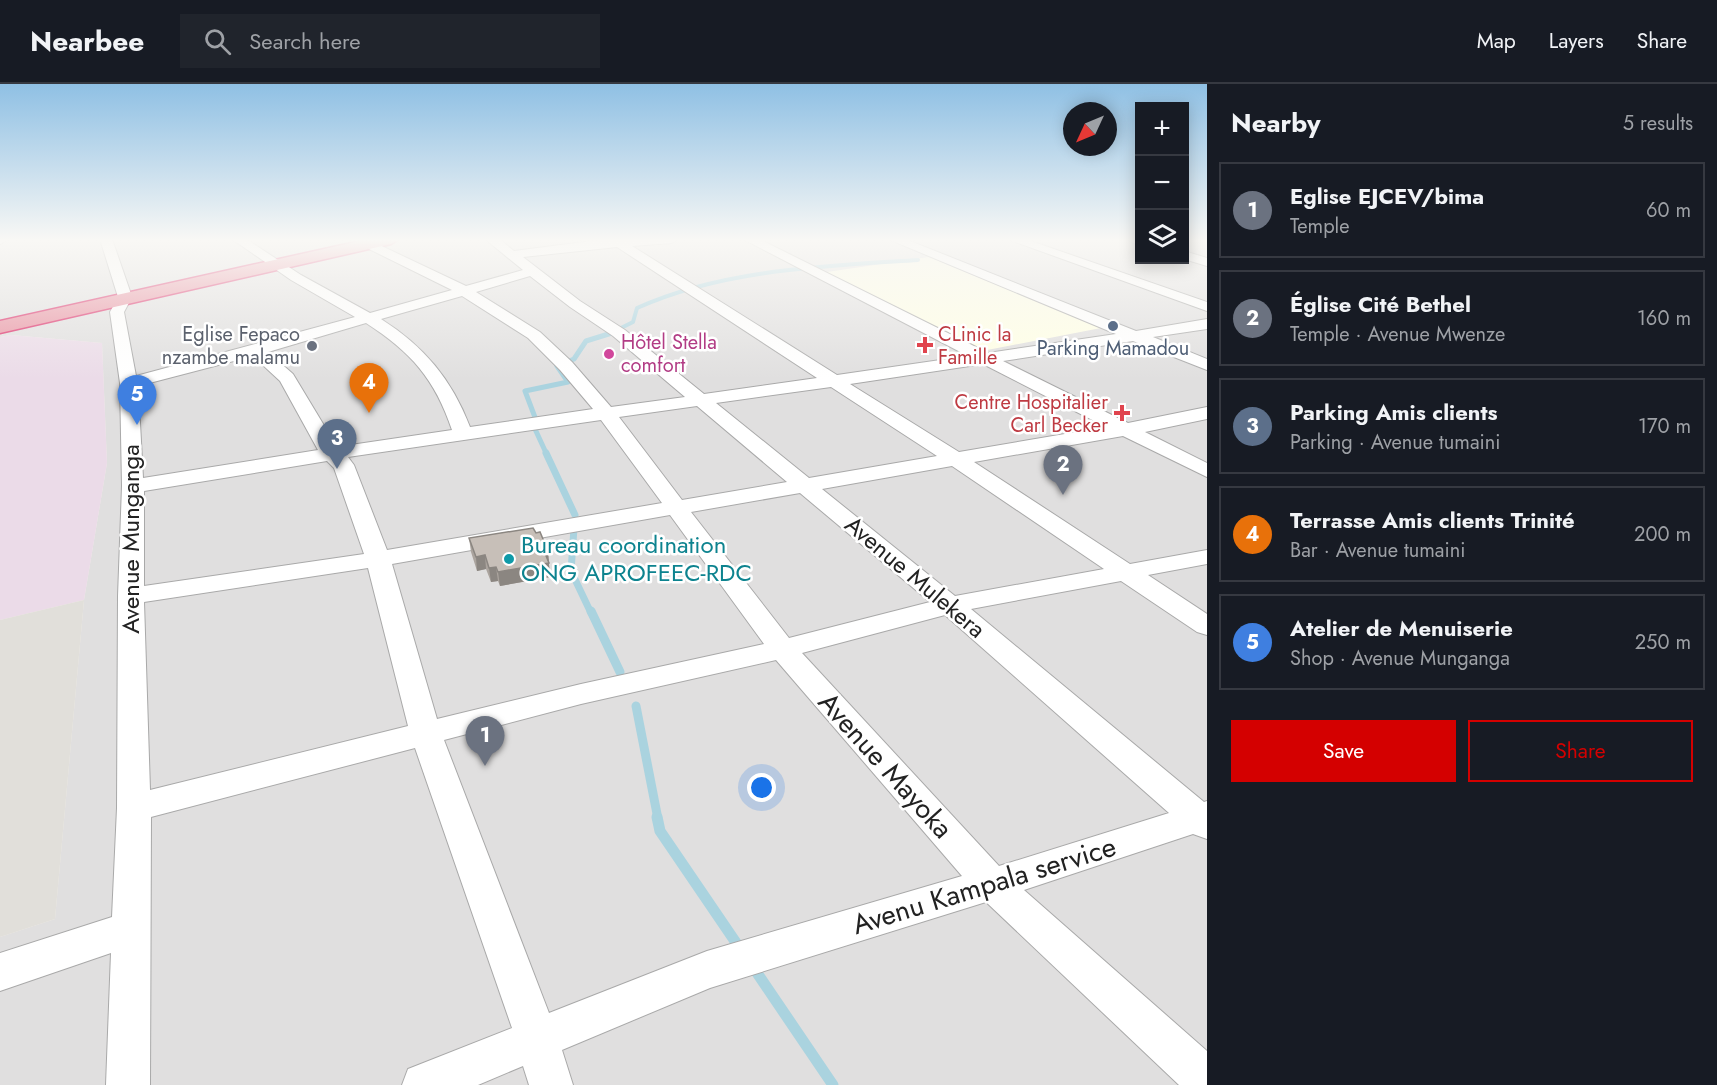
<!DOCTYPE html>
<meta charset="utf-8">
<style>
:root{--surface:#171b24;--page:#20242c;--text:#f1f3f6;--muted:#9ea1a6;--line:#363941;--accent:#d40000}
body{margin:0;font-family:Jost,sans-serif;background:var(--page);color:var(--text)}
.controls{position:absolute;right:18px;top:18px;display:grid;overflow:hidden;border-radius:0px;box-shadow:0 3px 15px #0003}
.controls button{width:54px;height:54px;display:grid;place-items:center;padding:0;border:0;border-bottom:2px solid var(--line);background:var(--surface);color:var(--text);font:30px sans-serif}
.compass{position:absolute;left:1063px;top:18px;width:54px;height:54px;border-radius:50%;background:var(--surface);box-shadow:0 3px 15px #0003;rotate:226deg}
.you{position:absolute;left:762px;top:704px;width:21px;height:21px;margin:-15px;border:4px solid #fff;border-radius:50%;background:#1a73e8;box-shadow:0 0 0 9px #1a73e833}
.badge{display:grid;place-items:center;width:39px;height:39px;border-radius:50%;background:var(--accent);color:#fff;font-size:20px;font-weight:700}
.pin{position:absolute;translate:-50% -50px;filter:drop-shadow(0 2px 3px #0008)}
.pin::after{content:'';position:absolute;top:32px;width:21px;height:18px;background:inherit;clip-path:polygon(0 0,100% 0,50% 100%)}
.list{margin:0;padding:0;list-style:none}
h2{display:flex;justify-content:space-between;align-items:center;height:78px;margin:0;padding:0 24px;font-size:26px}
h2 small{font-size:20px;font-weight:400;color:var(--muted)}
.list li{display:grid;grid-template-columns:39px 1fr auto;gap:18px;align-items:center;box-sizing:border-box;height:96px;margin:0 12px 12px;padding:0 12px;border:2px solid var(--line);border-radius:0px}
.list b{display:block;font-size:22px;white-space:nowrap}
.list p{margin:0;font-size:20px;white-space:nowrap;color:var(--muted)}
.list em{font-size:20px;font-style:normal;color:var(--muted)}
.actions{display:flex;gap:12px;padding:18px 24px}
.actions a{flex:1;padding:14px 0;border:2px solid var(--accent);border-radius:0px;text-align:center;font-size:21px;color:var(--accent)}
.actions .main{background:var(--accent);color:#fff}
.icon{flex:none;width:33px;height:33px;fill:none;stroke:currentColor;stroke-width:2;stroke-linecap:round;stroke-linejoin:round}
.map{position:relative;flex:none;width:1207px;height:1001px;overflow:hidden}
header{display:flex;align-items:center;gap:36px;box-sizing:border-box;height:84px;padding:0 30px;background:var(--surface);border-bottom:2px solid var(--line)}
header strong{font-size:28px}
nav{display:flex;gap:33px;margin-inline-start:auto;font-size:21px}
.search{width:420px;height:54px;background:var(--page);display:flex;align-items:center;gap:15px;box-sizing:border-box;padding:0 21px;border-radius:0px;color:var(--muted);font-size:22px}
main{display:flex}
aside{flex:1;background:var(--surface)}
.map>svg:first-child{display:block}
.residential{fill:#e0dfdf}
.industrial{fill:#ebdbe8}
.education{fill:#ffffe5}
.airport{fill:#e1dfda}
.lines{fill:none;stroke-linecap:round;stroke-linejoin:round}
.stream-far4{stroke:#aad3df;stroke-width:4}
.stream-far3{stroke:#aad3df;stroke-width:5}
.stream-far2{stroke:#aad3df;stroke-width:7}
.stream-far1{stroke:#aad3df;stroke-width:9}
.stream{stroke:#aad3df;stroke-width:11}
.street-casing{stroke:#a9a9a9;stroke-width:2}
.highway-casing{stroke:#dc2a67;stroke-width:3}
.street{fill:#fff;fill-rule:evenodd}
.highway{fill:#e892a2;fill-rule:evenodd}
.wall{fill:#aba49e}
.shaded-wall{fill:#8b8681}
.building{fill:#c7bfb8;stroke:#8b8681;stroke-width:1.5}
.service-dot{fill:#5c6f8a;stroke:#fff;stroke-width:2}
.health-dot{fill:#e0444e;stroke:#fff;stroke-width:2}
.worship-dot{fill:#6b7280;stroke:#fff;stroke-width:2}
.hotel-dot{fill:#d1479c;stroke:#fff;stroke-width:2}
.culture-dot{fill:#0f9aa8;stroke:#fff;stroke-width:2}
.labels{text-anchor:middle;stroke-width:5;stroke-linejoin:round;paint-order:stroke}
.far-worship-label{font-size:20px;fill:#5b616d;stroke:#fff;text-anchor:end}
.far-health-label{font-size:20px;fill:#be3a42;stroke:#fff;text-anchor:start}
.far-hotel-label{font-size:20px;fill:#b23c85;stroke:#fff;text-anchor:start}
.far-service-label{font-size:20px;fill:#4e5e75;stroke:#fff}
.street-label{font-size:24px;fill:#222;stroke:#fff}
.culture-label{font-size:24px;fill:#0d838f;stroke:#fff;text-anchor:start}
.near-street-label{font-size:28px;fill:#222;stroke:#fff}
</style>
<header>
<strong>Nearbee</strong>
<div class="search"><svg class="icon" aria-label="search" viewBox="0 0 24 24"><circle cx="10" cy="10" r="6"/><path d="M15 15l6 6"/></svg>Search here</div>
<nav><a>Map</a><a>Layers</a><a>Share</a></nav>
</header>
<main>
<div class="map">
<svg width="1207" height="1001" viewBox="0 0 1207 1001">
<rect width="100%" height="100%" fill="#f2efe9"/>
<!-- residential -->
<path class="residential" d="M0 155H1139L1140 176H1184L1185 155H1207V1001H0V853L55 835 84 516 107 379 102 259 11 251 0 253Z"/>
<!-- industrial -->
<path class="industrial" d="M11 251 102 259 107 379 84 516 0 536V253Z"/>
<!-- education -->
<path class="education" d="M929 173 1101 244 977 268 820 189Z"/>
<!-- airport -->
<path class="airport" d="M84 516 55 835 0 853V536Z"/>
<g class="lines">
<!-- stream-far4 -->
<path class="stream-far4" d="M611 249 633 238 637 224C723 185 825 182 918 176"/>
<!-- stream-far3 -->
<path class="stream-far3" d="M536 336 525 307 568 298 557 282 574 275 586 257 615 248
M535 345 547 371"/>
<!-- stream-far2 -->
<path class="stream-far2" d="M546 369 575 431
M574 444 571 487 591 529"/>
<!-- stream-far1 -->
<path class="stream-far1" d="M591 527 620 588
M636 622 658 735"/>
<!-- stream -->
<path class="stream" d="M657 733 660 747 741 866
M753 883 833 1001"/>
<!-- street casing -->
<g class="street-casing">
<path id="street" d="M0 155H10L0 160Z
M100 155H112L132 213 124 228 136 292 355 233 291 196 232 155H246L301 191 370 229 452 206 365 163 363 160 369 156 466 202 523 186 485 155H499L514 167 607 155H678L672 159 632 162 837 291 968 272 743 155H759L988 269 1116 250 888 155H905L1136 247 1207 235V245L1153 253 1207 275V286L1133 257 1003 277 1128 339 1207 323V335L1145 348 1207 379V393L1123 352 974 378 1130 480 1207 466V480L1148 491 1207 530V551L1197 548 1121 497 971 525 1204 718 1207 717V755L1193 750 1024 806 1207 967V1001H1179L986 818 710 904 562 966 573 1001H529L523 982 478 1001H402L408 985 512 944 415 664 151 733 150 1001H106L111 869 0 907V869L112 833 117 724 118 512 122 402 120 299 110 228 118 213ZM617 163 817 294 704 310 625 246 580 217 523 173ZM530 192 570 223 613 252 685 313 611 323 572 278 540 248 476 208ZM462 212 528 254 560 286 593 325 470 343C452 296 424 262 381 235ZM366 239C411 268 435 295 452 346L337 363 293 290 268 268ZM253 272 280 297 318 366 143 394 138 302ZM983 280 1106 343 959 368 850 300ZM831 303 937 372 809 394 716 319ZM697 322 787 398 682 416 619 333ZM601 336 662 419 387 466 354 381 348 373ZM327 377 334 384 364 470 144 502V407ZM952 382 1104 485 955 512 822 405ZM800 409 930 518 789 554 691 428ZM670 431 764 560 581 600 437 635 392 480ZM368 484 408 642 150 706 144 518ZM945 531 1169 729 999 782 802 569ZM776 576 962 792 707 867 549 929 444 656 581 620Z
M1007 155H1025L1207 218V227Z
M1126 155H1140V162Z
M1184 167 1207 174V182L1184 175Z"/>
</g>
<!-- highway casing -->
<g class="highway-casing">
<path id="highway" d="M369 155H399L391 160 0 249V237Z"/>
</g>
<!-- street -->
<use href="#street" class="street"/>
<!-- highway -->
<use href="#highway" class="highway"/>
</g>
<!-- wall -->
<path class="wall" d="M536 449 548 467 550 493 500 502 498 497 491 498 486 485 477 487 471 468 469 454Z"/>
<!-- shaded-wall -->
<path class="shaded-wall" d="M544 467H548L550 493 500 502 498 488Z
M485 471 486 485 477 487 476 473Z
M496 483 498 497 491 498 489 484Z"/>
<!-- building -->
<path class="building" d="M533 444 536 449 540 448 548 467H544L549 479 498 488 496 483 489 484 485 471 476 473 469 454Z"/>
<!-- sky -->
<linearGradient id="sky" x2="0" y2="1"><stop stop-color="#8fc0e4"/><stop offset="0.53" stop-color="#f9f8f5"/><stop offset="1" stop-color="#f9f8f5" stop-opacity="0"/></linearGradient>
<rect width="1207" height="295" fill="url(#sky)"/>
<!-- markers -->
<circle class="service-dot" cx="1113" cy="242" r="6"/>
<g class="health-dot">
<path d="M922 252h6v6h6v6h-6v6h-6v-6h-6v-6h6z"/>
<path d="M1119 320h6v6h6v6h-6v6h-6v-6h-6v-6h6z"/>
</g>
<circle class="worship-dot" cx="312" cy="262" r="6"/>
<circle class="hotel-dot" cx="609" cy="270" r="6"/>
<circle class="culture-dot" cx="509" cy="475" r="6"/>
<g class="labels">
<!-- far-worship labels -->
<g class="far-worship-label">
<text x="300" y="257">Eglise Fepaco<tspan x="300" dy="23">nzambe malamu</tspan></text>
</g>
<!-- far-health labels -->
<g class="far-health-label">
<text x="938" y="257">CLinic la<tspan x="938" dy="23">Famille</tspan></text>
<text x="1108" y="325" text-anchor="end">Centre Hospitalier<tspan x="1108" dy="23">Carl Becker</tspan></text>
</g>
<!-- far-hotel labels -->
<g class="far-hotel-label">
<text x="621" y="265">Hôtel Stella<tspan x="621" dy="23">comfort</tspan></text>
</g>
<!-- far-service labels -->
<g class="far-service-label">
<text x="1113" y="271">Parking Mamadou</text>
</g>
<!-- street labels -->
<g class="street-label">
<text transform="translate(131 455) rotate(-90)" y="8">Avenue Munganga</text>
<text transform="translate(915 493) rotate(40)" y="8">Avenue Mulekera</text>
</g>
<!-- culture labels -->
<g class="culture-label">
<text x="521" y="469">Bureau coordination<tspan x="521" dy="28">ONG APROFEEC-RDC</tspan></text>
</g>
<!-- near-street labels -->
<g class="near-street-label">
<text transform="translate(886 681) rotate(48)" y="10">Avenue Mayoka</text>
<text transform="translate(984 801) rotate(-17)" y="10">Avenu Kampala service</text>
</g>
</g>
</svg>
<div class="controls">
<button>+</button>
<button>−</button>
<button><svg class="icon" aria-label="layers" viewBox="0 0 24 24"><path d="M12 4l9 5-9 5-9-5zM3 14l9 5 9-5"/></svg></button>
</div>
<svg class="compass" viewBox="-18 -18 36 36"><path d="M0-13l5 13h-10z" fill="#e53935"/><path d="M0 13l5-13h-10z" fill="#9ea1a6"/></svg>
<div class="you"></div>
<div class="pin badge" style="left:485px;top:682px;background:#6b7280">1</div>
<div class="pin badge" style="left:1063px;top:411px;background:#6b7280">2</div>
<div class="pin badge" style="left:337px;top:385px;background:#5c6f8a">3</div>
<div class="pin badge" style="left:369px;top:329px;background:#e8710a">4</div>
<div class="pin badge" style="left:137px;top:341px;background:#3f7fe0">5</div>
</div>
<aside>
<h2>Nearby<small>5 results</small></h2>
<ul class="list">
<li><span class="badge" style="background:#6b7280">1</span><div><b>Eglise EJCEV/bima</b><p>Temple</p></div><em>60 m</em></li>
<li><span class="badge" style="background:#6b7280">2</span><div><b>Église Cité Bethel</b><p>Temple · Avenue Mwenze</p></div><em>160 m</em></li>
<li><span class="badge" style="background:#5c6f8a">3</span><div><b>Parking Amis clients</b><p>Parking · Avenue tumaini</p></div><em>170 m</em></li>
<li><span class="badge" style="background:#e8710a">4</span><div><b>Terrasse Amis clients Trinité</b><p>Bar · Avenue tumaini</p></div><em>200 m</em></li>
<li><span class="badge" style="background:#3f7fe0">5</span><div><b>Atelier de Menuiserie</b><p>Shop · Avenue Munganga</p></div><em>250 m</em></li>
</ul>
<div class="actions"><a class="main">Save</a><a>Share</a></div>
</aside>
</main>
